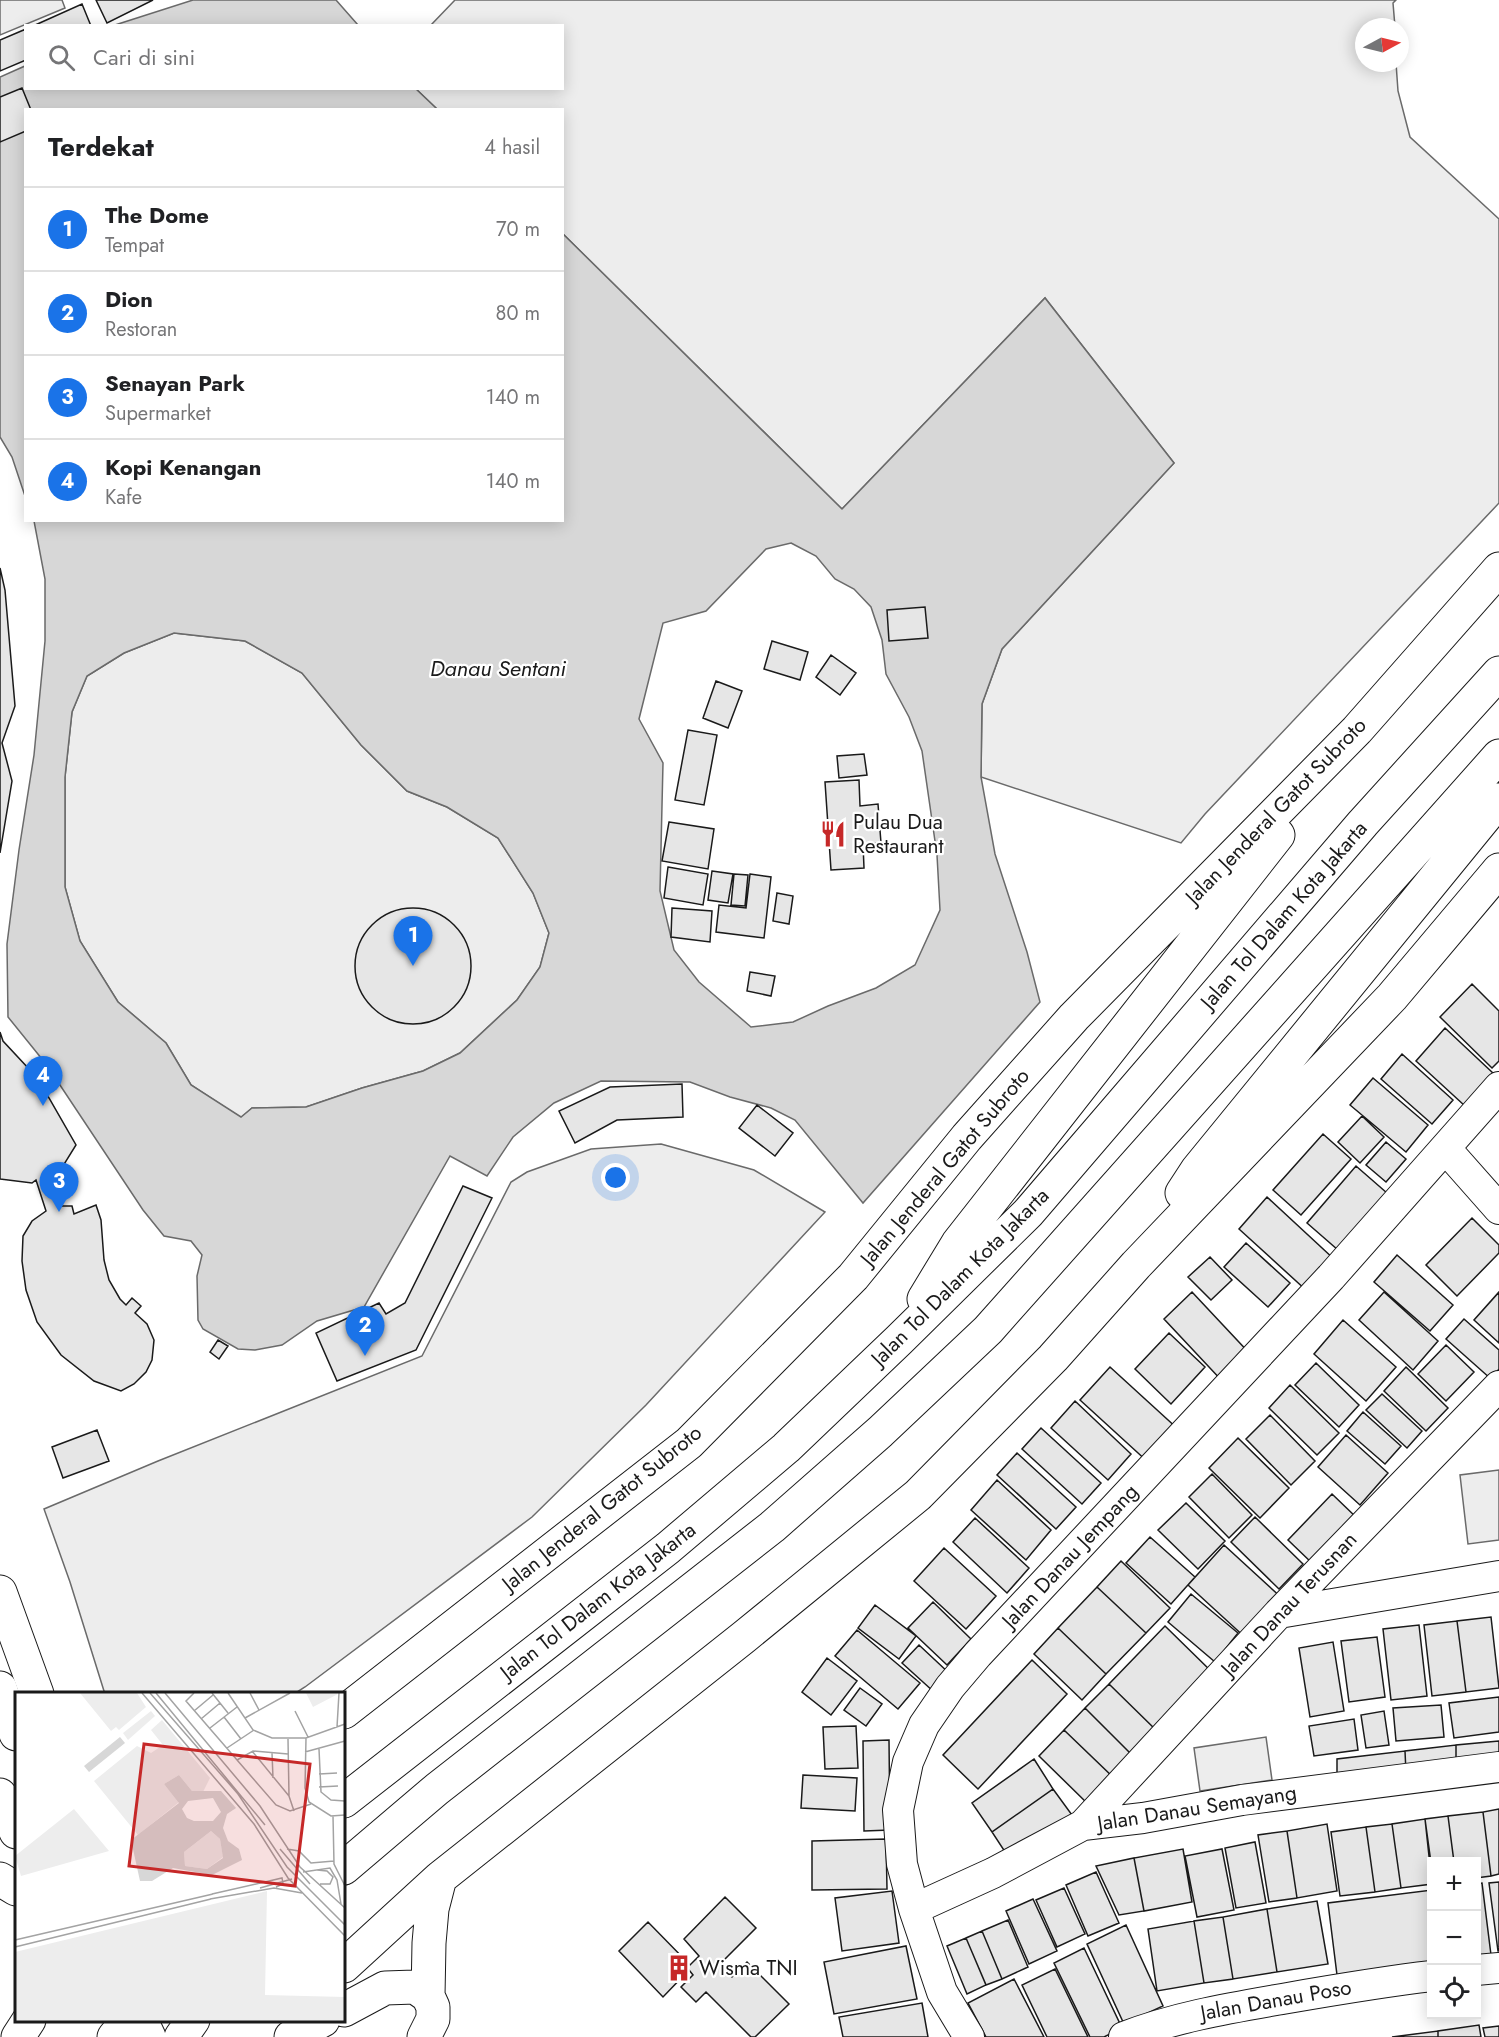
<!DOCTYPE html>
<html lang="id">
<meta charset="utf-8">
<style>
:root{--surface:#fff;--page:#f2f2f2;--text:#202124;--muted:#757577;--line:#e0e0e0;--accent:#1a73e8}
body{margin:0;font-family:Jost,sans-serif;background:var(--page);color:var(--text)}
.controls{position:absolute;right:18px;bottom:18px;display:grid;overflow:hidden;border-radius:0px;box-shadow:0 3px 15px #0003}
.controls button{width:54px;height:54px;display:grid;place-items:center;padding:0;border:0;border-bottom:2px solid var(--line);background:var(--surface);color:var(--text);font:30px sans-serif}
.compass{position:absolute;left:1355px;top:18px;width:54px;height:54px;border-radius:50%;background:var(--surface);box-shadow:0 3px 15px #0003;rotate:83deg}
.you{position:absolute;left:616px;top:1178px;width:21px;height:21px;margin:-15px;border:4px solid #fff;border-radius:50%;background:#1a73e8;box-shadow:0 0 0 9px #1a73e833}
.badge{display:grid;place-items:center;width:39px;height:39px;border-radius:50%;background:var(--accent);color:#fff;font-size:20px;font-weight:700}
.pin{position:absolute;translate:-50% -50px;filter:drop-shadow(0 2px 3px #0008)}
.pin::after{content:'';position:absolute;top:32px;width:21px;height:18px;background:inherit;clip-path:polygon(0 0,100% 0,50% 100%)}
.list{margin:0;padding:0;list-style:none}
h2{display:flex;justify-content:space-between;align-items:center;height:78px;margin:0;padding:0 24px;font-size:26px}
h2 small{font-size:20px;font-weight:400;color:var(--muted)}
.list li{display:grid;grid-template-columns:39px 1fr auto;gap:18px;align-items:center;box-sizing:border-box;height:84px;padding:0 24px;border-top:2px solid var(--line)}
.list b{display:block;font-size:22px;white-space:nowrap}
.list p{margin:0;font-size:20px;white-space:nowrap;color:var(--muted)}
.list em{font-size:20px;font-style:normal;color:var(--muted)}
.icon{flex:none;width:33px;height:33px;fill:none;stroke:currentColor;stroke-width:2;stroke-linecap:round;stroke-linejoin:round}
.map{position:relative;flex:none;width:1499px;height:2037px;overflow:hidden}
.search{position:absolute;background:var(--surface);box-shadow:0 3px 15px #0003;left:24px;top:24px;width:540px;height:66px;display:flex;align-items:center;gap:15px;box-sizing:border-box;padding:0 21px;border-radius:0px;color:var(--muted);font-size:22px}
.panel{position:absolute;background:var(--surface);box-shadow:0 3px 15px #0003;left:24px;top:108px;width:540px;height:414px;border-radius:0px}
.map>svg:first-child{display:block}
.built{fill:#ededed;stroke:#6a6a6a;stroke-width:1.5}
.water{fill:#d7d7d7;stroke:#6a6a6a;stroke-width:1.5;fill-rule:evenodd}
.building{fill:#e6e6e6;stroke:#1a1a1a;stroke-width:1.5}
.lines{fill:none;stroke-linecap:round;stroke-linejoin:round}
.minor-casing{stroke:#1a1a1a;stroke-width:32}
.major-casing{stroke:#1a1a1a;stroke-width:35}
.highway-casing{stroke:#1a1a1a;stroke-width:35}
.minor{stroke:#fff;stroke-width:30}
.major{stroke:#fff;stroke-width:33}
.highway{stroke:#fff;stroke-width:33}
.labels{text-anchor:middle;stroke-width:4.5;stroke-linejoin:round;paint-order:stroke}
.street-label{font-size:21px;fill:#1a1a1a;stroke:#fff}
.poi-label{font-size:21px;fill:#1a1a1a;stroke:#fff;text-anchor:start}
.water-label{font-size:22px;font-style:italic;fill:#1a1a1a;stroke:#fff}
.inset-road{fill:none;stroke:#a3a3a3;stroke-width:1.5}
.view{fill:#c62828;fill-opacity:0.15;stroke:#c62828;stroke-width:3}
.inset-edge{fill:none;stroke:#1a1a1a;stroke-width:3}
</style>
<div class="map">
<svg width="1499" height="2037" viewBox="0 0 1499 2037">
<rect width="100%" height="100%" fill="#fff"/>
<!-- built -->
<path class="built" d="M0 0H62L65 8 0 35Z
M455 0H1396L1393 3 1395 27H1364V63H1396L1398 91 1410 137 1499 219V503L1205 814 1181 843 981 777 982 704 1002 649 1174 463 1045 298 842 509 563 234 562 110 437 109 416 89 562 88V26L431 25Z
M174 633 245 641 302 673 361 745 407 791 447 807 498 838 533 893 549 933 540 967 517 1000 460 1053 423 1071 362 1088 306 1107 252 1108 241 1118 191 1085 166 1043 118 1002 80 941 65 887V777L72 712 87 676 124 653Z
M661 1144 754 1170 825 1212 646 1405 532 1517 305 1687 294 1694H108L104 1691 70 1582 44 1509 158 1461 422 1356 511 1182 527 1172 591 1149Z
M1499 1470V1540L1468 1544 1460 1475Z
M1266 1737 1272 1780 1200 1791 1194 1748Z"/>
<!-- water -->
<path class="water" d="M193 0H336L358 25H115Z
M25 66 26 88 416 89 437 109 26 110 25 496 12 457 0 437V77Z
M563 234 842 509 1045 298 1174 463 1002 649 982 704 981 777 995 854 1027 952 1040 1002 863 1203 795 1120 771 1108 730 1097 690 1082 601 1081 554 1103 513 1137 487 1176 450 1156 364 1307 317 1321 282 1345 255 1350 238 1349 203 1329 198 1320 197 1276 202 1255 191 1241 164 1236 143 1210 46 1064 8 1017 7 944 19 850 34 755 45 641V579L34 521 562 520ZM791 543 816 556 835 579 854 589 871 607 882 640 886 674 909 717 922 751 937 855 940 910 915 965 876 988 828 1006 793 1022 751 1027 699 982 674 950 660 891 663 763 639 719 663 623 706 611 766 549ZM174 633 245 641 302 673 361 745 407 791 447 807 498 838 533 893 549 933 540 967 517 1000 460 1053 423 1071 362 1088 306 1107 252 1108 241 1117 191 1085 166 1043 118 1002 80 941 65 887V777L72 712 87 676 124 653Z"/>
<!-- building -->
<path class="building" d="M96 0H153L107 23Z
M82 4 91 26H33Z
M26 29V60L0 71V40Z
M22 88 31 110H26V131L0 142V97Z
M0 568 5 590 15 706 2 743 12 781 0 853Z
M925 607 928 638 889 641 887 610Z
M772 641 808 652 800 680 764 669Z
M831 655 856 673 840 695 816 677Z
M716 681 742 691 728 728 703 718Z
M688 730 717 735 704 805 675 800Z
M864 754 867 775 839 778 837 756Z
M859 780 860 806 878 804 881 843 863 844 864 868 831 870 825 782Z
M669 822 714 829 708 869 662 861Z
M668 867 708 874 703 905 664 898Z
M712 871 733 874 728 903 708 900Z
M734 874 748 875 745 906 731 905Z
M750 874 771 877 764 938 716 932 719 905 746 908Z
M777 893 793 896 789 924 773 921Z
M355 966a58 58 0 1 1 116 0a58 58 0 1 1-116 0Z
M672 908 712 911 710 942 671 937Z
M750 972 775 976 771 996 747 991Z
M1472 984 1499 1011V1061L1492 1068 1440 1017Z
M1445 1028 1494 1074 1465 1106 1416 1061Z
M0 1032 3 1041 29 1069 49 1098 76 1145 63 1166 50 1173 60 1206H72L74 1214 96 1205 101 1220 104 1260 109 1280 120 1299 126 1305 132 1298 141 1306 135 1313 147 1324 154 1340 152 1360 146 1372 134 1384 121 1391 94 1381 61 1355 37 1322 26 1290 22 1261 23 1236 32 1221 46 1211 36 1180 32 1183 0 1179Z
M1402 1054 1453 1100 1432 1124 1381 1079Z
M1373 1078 1428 1125 1406 1152 1350 1105Z
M682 1084 683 1117 617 1120 575 1143 559 1111 610 1087Z
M757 1105 793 1133 775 1156 739 1128Z
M1362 1116 1384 1137 1360 1163 1338 1142Z
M1323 1134 1351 1159 1301 1215 1273 1190Z
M1386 1142 1406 1159 1386 1182 1366 1165Z
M1356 1166 1387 1193 1338 1250 1307 1223Z
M463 1186 492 1198 416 1350 337 1381 316 1333 379 1303 386 1314 405 1303Z
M1267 1197 1335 1260 1307 1291 1239 1229Z
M1472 1218 1499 1245V1253L1457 1296 1426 1265Z
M1246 1243 1290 1283 1268 1307 1224 1267Z
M1397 1255 1453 1305 1430 1331 1374 1282Z
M1210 1257 1232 1280 1211 1300 1188 1277Z
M1192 1292 1252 1356 1224 1383 1164 1319Z
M1384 1292 1438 1341 1413 1370 1359 1320Z
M1499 1292V1343L1474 1320Z
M1464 1319 1499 1350V1369L1491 1379 1446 1339Z
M1343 1320 1396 1367 1366 1401 1314 1354Z
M1169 1333 1205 1367 1171 1404 1135 1369Z
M218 1340 228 1346 219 1359 210 1352Z
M1446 1345 1474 1372 1446 1401 1418 1374Z
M1316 1363 1359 1405 1339 1427 1295 1385Z
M1110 1367 1179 1430 1149 1463 1080 1400Z
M1406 1367 1448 1408 1426 1431 1384 1391Z
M1290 1385 1339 1433 1317 1455 1269 1408Z
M1382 1394 1422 1431 1407 1448 1366 1410Z
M1075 1401 1131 1454 1108 1480 1051 1428Z
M1363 1412 1401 1446 1385 1464 1347 1431Z
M1270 1415 1315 1461 1291 1485 1246 1439Z
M1041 1428 1101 1483 1082 1504 1022 1449Z
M97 1430 109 1461 63 1478 52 1447Z
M1346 1435 1388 1473 1360 1505 1318 1467Z
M1238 1438 1289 1488 1260 1518 1209 1468Z
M1017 1453 1076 1507 1056 1529 997 1475Z
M1212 1474 1252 1515 1229 1538 1189 1497Z
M997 1480 1051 1530 1026 1560 971 1510Z
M1332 1494 1358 1519 1314 1565 1288 1540Z
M1186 1503 1225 1541 1198 1569 1158 1530Z
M1255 1517 1303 1564 1279 1589 1231 1542Z
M975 1518 1029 1568 1007 1593 953 1542Z
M1150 1537 1195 1577 1171 1604 1126 1563Z
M1224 1545 1284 1600 1248 1640 1188 1585Z
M944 1548 996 1596 966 1629 914 1581Z
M1121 1561 1170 1608 1146 1633 1097 1587Z
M1097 1587 1146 1633 1106 1674 1058 1628Z
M1191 1594 1238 1633 1215 1662 1168 1622Z
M933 1602 971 1639 947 1665 908 1628Z
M875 1605 916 1636 899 1659 858 1628Z
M1491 1617 1499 1688 1466 1692 1457 1621Z
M1457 1621 1466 1692 1432 1696 1424 1625Z
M1419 1625 1427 1696 1391 1700 1383 1629Z
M1165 1626 1215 1675 1159 1733 1109 1684Z
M1058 1628 1106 1674 1082 1700 1034 1654Z
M857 1630 920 1683 898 1709 835 1656Z
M1377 1637 1385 1697 1349 1702 1341 1641Z
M1333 1642 1344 1711 1310 1717 1299 1648Z
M919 1645 950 1674 934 1692 902 1663Z
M827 1658 857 1681 831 1715 802 1692Z
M1032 1660 1067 1694 978 1789 943 1755Z
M1109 1684 1159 1733 1135 1758 1085 1708Z
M860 1688 882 1704 866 1726 844 1710Z
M1499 1697V1732L1454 1738 1449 1703Z
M1441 1705 1444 1737 1396 1741 1393 1708Z
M1085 1708 1135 1758 1115 1779 1064 1730Z
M1384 1711 1389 1745 1366 1748 1361 1715Z
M1354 1719 1358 1750 1314 1756 1309 1726Z
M856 1726 858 1768 825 1769 823 1727Z
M1064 1730 1115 1779 1089 1805 1039 1756Z
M889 1740 890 1830 864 1831 863 1741Z
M1499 1741V1761L1456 1769V1745Z
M1456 1745V1769L1406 1773 1405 1751Z
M1405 1751 1406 1773 1337 1780V1759Z
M1034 1759 1053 1789 992 1832 972 1803Z
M803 1775 857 1778 855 1811 801 1808Z
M1053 1789 1072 1815 1009 1858 992 1832Z
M1499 1809V1874L1491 1876 1483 1812Z
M1483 1812 1491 1876 1476 1878V1862H1454L1448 1816Z
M1448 1816 1454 1862H1432V1870L1425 1819Z
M1425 1819 1432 1884 1401 1888 1392 1824Z
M1327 1824 1337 1891 1297 1898 1287 1831Z
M1392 1824 1401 1888 1375 1892 1366 1827Z
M1366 1827 1375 1892 1340 1896 1331 1832Z
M1287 1831 1297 1898 1269 1902 1258 1835Z
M886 1839 887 1889 812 1890V1841Z
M1255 1842 1266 1903 1236 1908 1225 1848Z
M1183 1849 1192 1902 1144 1911 1134 1858Z
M1222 1849 1234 1910 1197 1917 1185 1856Z
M1134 1858 1144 1911 1119 1915 1096 1866Z
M1096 1872 1119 1923 1088 1936 1066 1885Z
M1499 1882V1951H1498L1489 1883Z
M1482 1883 1491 1955 1476 1957V1884Z
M1064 1888 1085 1934 1057 1947 1036 1900Z
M1432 1890V1963L1337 1975 1328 1903Z
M892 1891 899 1943 842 1951 835 1898Z
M725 1897 756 1928 720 1964 732 1977 747 1962 789 2004 755 2037H751L706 1992 696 2002 681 1987 693 1975 689 1970 663 1997 619 1951 648 1922 690 1965 699 1956 684 1939Z
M1033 1899 1057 1951 1029 1964 1006 1911Z
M1317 1901 1328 1964 1277 1972 1267 1909Z
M1267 1909 1277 1972 1233 1979 1223 1917Z
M1223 1917 1233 1979 1204 1983 1194 1921Z
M1008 1920 1028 1967 1002 1979 982 1931Z
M1194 1921 1204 1983 1157 1991 1148 1929Z
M1126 1925 1163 2006 1124 2024 1087 1944Z
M982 1931 1002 1979 986 1985 966 1938Z
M966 1938 986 1985 967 1994 947 1946Z
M906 1946 917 1999 834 2014 824 1962Z
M1084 1948 1122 2028 1104 2037H1090L1054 1963Z
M1055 1969 1088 2037H1047L1022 1985Z
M1014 1979 1044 2037H986L968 2003Z
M922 2003 928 2037H843L839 2017Z
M1479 2025 1481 2037H1438V2031Z
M1499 2026V2037H1485L1483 2028Z
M1438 2031V2037H1392Z"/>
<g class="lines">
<!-- minor casing -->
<g class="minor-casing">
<path id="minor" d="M1446 1149 1499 1209
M1279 1613 1499 1576
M1083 1825 1279 1613 1499 1386
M914 1909 993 1873 1083 1825 1143 1818 1242 1800 1499 1767
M1476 1970 1499 1968
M969 2037 942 1992 914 1909 902 1864 898 1810 908 1762 924 1725 950 1687 978 1654 1331 1277 1499 1087
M1124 2037C1173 2018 1224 2009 1276 2000 1328 1991 1379 1982 1432 1976"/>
</g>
<!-- major casing -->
<g class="major-casing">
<path id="major" d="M0 1688 16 1734
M0 1795 16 1832
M141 2020 149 2037"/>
</g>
<!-- highway casing -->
<g class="highway-casing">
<path id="highway" d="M1182 1193 1197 1170 1499 800
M924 1299 958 1243 1278 835
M0 1592 37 1694
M344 1712 689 1443 853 1277 967 1137 1074 1017 1357 730 1499 569
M344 1801 668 1548 786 1448 899 1340 1028 1213 1363 823 1499 673
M344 1868 437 1789 772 1527 880 1432 988 1330 1499 756
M0 1879 16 1889
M344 1966 440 1878 744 1637 918 1495 1053 1358 1136 1265 1392 997 1499 870
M344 2010 385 1988 415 1987 428 1996
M18 2037 29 2020
M114 2037 128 2020
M181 2037 193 2020
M291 2037 323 2020
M424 2037 433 2019V2007L428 1996 429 1943 432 1909 440 1878"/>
</g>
<!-- minor -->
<use href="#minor" class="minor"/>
<!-- major -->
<use href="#major" class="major"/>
<!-- highway -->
<use href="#highway" class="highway"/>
</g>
<!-- icons -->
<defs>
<g id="restaurant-bare" transform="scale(2.07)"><path d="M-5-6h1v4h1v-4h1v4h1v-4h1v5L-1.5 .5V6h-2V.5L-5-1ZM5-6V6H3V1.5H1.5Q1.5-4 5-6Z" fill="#c62828" stroke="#fff" stroke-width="2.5" paint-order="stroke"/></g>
<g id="building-bare" transform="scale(2.07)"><path d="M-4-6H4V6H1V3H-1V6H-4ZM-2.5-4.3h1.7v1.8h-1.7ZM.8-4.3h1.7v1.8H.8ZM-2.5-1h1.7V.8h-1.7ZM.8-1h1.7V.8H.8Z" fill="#c62828" stroke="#fff" stroke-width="2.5" paint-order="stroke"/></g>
</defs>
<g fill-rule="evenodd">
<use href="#restaurant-bare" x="833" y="834"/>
<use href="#building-bare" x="679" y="1968"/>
</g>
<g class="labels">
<!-- street labels -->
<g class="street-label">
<text transform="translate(1276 811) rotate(-46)" y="7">Jalan Jenderal Gatot Subroto</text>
<text transform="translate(1284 915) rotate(-49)" y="7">Jalan Tol Dalam Kota Jakarta</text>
<text transform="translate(945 1167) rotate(-50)" y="7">Jalan Jenderal Gatot Subroto</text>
<text transform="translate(960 1277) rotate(-45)" y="7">Jalan Tol Dalam Kota Jakarta</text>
<text transform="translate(602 1508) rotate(-39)" y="7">Jalan Jenderal Gatot Subroto</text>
<text transform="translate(1070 1556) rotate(-47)" y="7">Jalan Danau Jempang</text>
<text transform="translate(598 1601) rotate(-38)" y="7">Jalan Tol Dalam Kota Jakarta</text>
<text transform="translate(1289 1604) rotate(-47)" y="7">Jalan Danau Terusnan</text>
<text transform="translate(1197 1808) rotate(-9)" y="7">Jalan Danau Semayang</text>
<text transform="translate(1276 2000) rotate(-10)" y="7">Jalan Danau Poso</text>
</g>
<!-- poi labels -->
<g class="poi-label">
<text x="853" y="829">Pulau Dua<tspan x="853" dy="24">Restaurant</tspan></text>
<text x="699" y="1975">Wisma TNI</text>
</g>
<!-- water labels -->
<g class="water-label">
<text x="498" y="676">Danau Sentani</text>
</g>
</g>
<!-- overview -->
<g transform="translate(15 1692)">
<rect width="330" height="330" fill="#fff"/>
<path d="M65 1H122L131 15 104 38 101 35 96 39ZM291 1H322L323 2 298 15ZM136 19 140 24 113 48 108 41ZM147 28 195 86 187 102 177 99 164 83 149 92 164 110 123 143 79 89 122 54 136 61 148 53 136 38ZM59 117 94 159 6 184 0 164ZM196 139 205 147 208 165 192 177 170 174 169 160ZM252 199 250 303 330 305V329H0V260Z" fill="#ededed"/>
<path d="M105 45 110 51 74 80 69 74ZM164 83 177 99H206L221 116 212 122 208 136 213 149 224 157 227 168 197 183 158 176 137 189H125L116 148 164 111 149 92ZM198 106 206 120 198 129H179L172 126 167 117 173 109ZM196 139 205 147 208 166 192 177 170 174 169 160Z" fill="#d7d7d7" fill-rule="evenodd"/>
<path class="inset-road" d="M127 1 239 132 273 186 330 244M135 1 223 102 272 175 330 233M141 1 250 133M150 1 245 114 285 175 330 216M179 1 171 9 261 113 275 119 296 112M197 1 213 21M213 1 238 38 257 46H291L330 32M235 1 244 18M179 19 198 3M280 19 293 45M209 25 226 47M230 26 275 1M186 27 205 11M322 35 324 1M195 36 222 15M291 46 290 96 294 110 316 124 330 123M273 47 274 104 279 119M212 56 239 38M304 57 306 100 316 108 330 109M237 59 274 104M290 60 330 49M257 61 258 86M222 68 238 59 273 62M304 82 322 81M304 95 323 94M318 124 319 172 330 194M265 157 295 192M272 157 284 159 296 171 319 169M302 178 312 179 318 185 315 192H305M288 180 315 176 322 188 326 212M245 196 277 187M197 202 267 186 268 192 261 195M195 207 259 196 287 201M0 248 198 202M0 255 196 207"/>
<path class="view" d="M129 52 295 72 280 194 114 174Z"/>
<rect width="330" height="330" class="inset-edge"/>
</g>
</svg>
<div class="controls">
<button>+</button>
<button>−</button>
<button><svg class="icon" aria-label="locate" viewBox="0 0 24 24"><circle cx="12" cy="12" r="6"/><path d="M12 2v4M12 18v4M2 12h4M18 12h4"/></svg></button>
</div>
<svg class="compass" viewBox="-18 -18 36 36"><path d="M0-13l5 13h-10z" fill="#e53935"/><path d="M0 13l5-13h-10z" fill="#757577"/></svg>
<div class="you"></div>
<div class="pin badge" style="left:413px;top:966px">1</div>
<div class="pin badge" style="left:365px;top:1356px">2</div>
<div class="pin badge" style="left:59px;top:1212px">3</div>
<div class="pin badge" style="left:43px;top:1106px">4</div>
<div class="search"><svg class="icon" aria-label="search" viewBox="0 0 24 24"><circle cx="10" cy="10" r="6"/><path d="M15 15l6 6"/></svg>Cari di sini</div>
<section class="panel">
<h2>Terdekat<small>4 hasil</small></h2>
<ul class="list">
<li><span class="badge">1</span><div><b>The Dome</b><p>Tempat</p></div><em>70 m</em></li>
<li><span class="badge">2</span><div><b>Dion</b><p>Restoran</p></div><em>80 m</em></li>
<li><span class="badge">3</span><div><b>Senayan Park</b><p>Supermarket</p></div><em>140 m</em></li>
<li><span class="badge">4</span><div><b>Kopi Kenangan</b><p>Kafe</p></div><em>140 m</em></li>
</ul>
</section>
</div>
